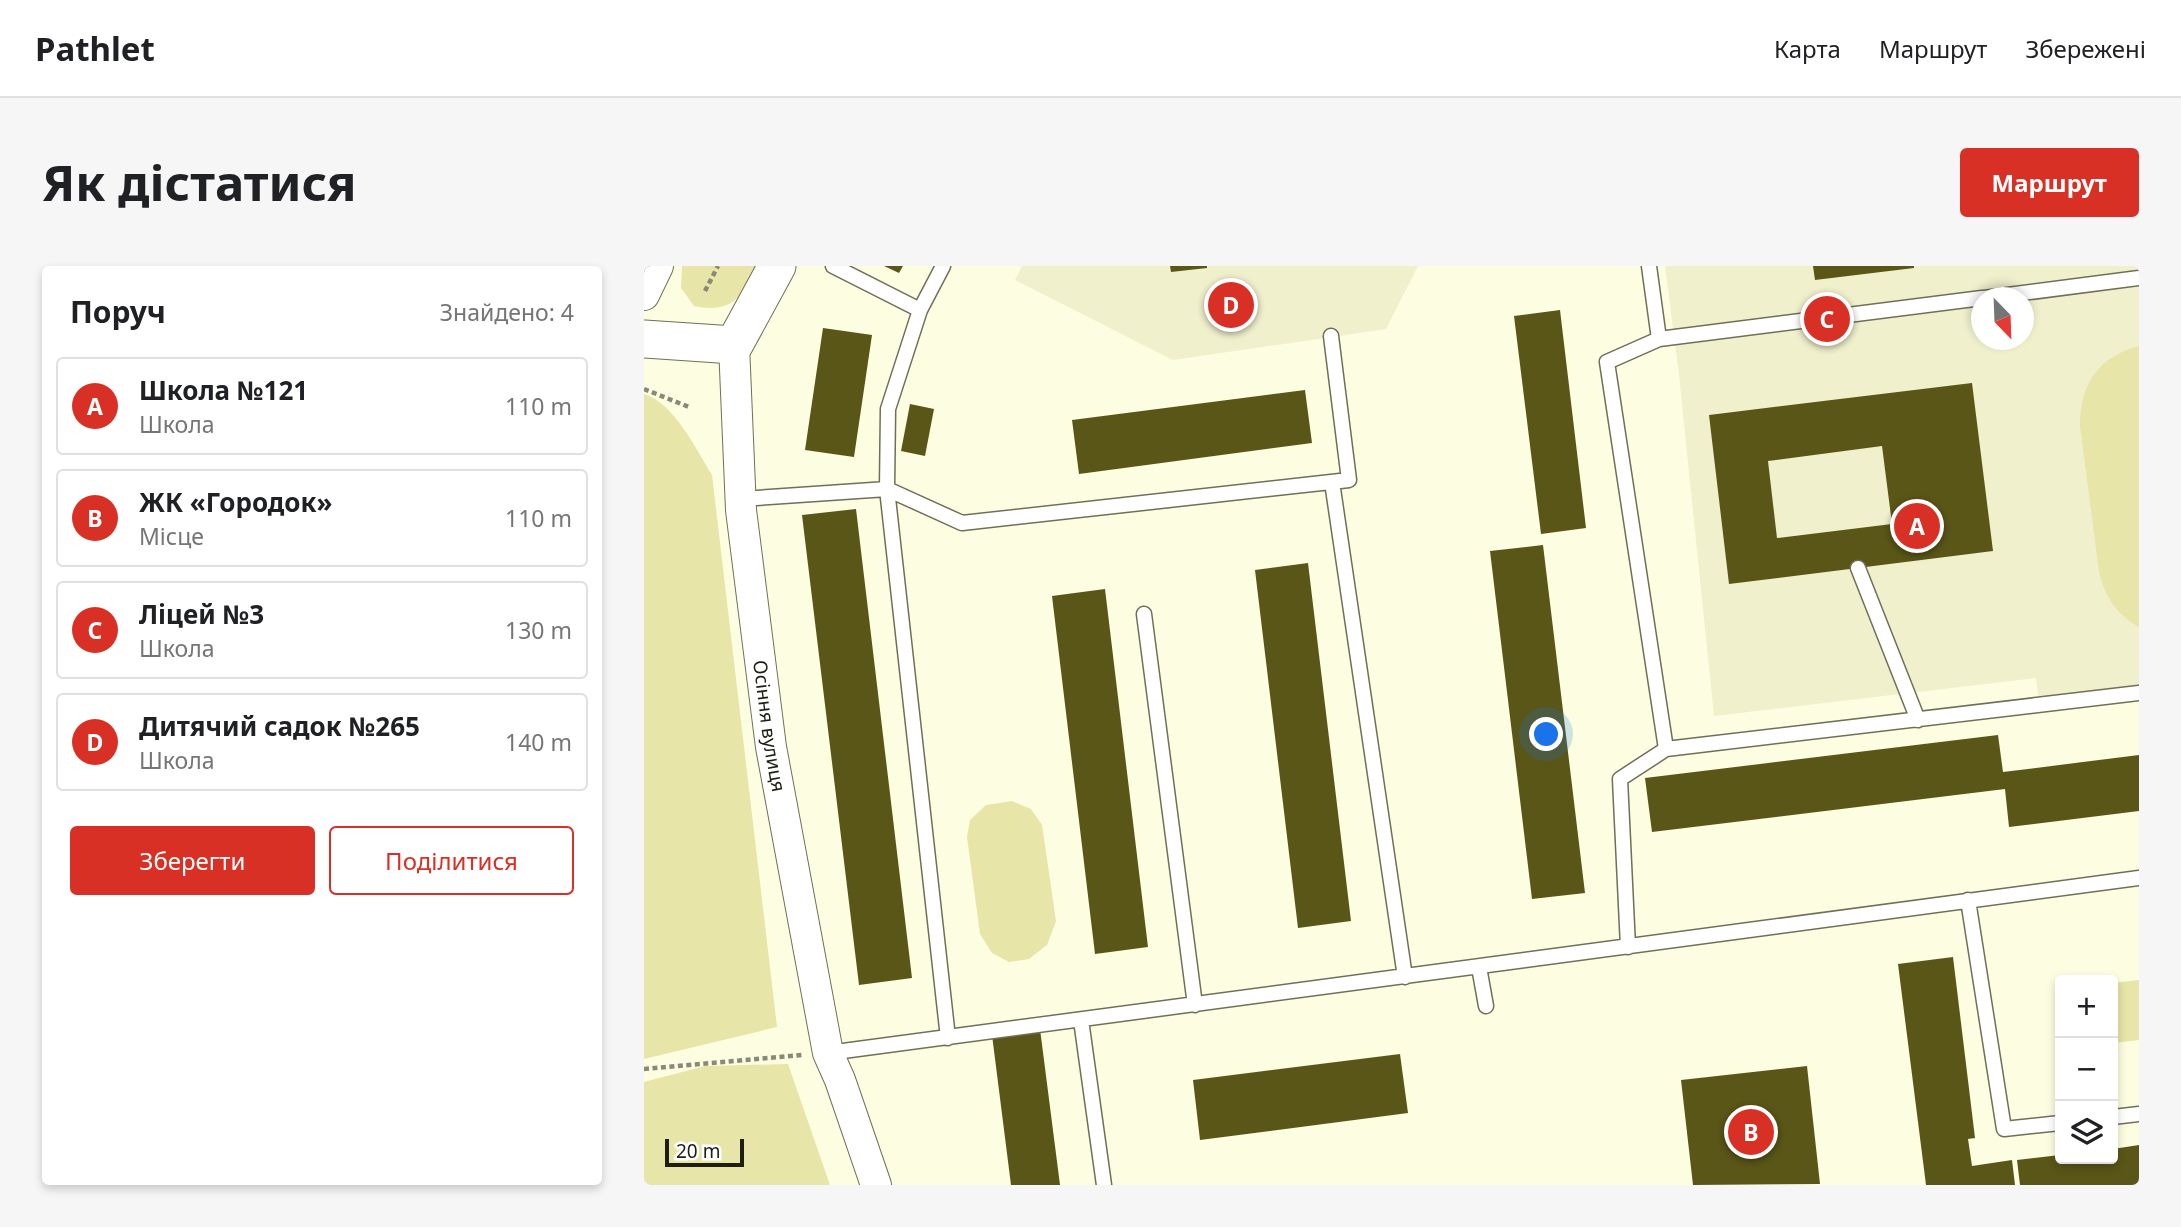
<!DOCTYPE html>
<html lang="uk">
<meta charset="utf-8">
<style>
:root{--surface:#fff;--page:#f6f6f6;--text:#202124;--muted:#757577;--line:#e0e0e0;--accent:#d93025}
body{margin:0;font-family:"Noto Sans",sans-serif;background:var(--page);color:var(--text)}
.controls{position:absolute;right:21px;bottom:21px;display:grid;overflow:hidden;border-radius:7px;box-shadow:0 4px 10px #0003}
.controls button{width:63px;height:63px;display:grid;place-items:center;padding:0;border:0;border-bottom:2px solid var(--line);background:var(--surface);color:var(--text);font:35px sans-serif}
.compass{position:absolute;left:1327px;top:21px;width:63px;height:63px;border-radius:50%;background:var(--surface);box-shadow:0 4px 10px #0003;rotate:157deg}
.scale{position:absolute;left:21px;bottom:18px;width:79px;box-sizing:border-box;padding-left:7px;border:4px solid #1f1e15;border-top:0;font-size:19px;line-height:24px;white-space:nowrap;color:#1f1e15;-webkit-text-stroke:5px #fff;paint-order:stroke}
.you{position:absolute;left:903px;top:469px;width:24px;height:24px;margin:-18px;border:5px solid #fff;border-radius:50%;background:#1a73e8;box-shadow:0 0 0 10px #1a73e833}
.badge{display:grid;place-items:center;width:46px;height:46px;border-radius:50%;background:var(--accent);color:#fff;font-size:23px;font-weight:700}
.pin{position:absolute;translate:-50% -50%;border:4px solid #fff;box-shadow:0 2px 7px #0006}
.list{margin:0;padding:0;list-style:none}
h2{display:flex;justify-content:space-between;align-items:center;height:91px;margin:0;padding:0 28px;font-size:30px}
h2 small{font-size:23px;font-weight:400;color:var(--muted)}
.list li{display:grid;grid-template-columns:46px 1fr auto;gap:21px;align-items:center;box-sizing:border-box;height:98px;margin:0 14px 14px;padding:0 14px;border:2px solid var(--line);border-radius:7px}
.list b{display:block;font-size:26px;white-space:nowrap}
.list p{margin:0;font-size:23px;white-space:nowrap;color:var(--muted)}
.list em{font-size:23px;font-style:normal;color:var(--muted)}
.actions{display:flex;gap:14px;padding:21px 28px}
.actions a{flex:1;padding:16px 0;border:2px solid var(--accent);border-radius:7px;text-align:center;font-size:24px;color:var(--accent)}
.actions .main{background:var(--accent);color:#fff}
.icon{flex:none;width:38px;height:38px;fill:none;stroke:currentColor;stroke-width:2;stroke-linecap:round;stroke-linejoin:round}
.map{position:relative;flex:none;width:1495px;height:919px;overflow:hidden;border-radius:7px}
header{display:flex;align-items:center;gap:42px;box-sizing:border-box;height:98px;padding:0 35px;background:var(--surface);border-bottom:2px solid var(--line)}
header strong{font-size:33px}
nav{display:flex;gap:38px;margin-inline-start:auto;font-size:24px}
.intro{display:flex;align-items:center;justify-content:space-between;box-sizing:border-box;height:168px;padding:0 42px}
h1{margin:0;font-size:49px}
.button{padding:18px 32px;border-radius:7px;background:var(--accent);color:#fff;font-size:24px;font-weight:700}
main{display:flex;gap:42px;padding:0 42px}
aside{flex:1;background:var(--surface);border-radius:7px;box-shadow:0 4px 10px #0003}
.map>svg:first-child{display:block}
.built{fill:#f1f0cd;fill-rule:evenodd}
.green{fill:#e8e5a8}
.building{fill:#5a5618;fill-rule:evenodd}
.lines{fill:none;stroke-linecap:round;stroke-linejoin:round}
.service-casing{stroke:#706f58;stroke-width:17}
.minor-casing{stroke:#706f58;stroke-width:32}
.tertiary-casing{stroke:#706f58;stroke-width:39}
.path{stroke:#8a8977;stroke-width:4.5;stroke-dasharray:5 3.5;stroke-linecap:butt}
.service{stroke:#fff;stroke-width:14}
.minor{stroke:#fff;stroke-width:30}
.tertiary{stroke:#fff;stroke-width:37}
.labels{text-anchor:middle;stroke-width:7;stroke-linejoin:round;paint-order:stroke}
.street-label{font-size:19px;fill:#1f1e15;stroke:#fff}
</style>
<header>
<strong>Pathlet</strong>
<nav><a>Карта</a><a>Маршрут</a><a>Збережені</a></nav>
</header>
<div class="intro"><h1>Як дістатися</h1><a class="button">Маршрут</a></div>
<main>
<aside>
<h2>Поруч<small>Знайдено: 4</small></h2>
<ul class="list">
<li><span class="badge">A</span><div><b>Школа №121</b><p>Школа</p></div><em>110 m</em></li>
<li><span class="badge">B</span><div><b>ЖК «Городок»</b><p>Місце</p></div><em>110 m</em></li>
<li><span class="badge">C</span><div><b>Ліцей №3</b><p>Школа</p></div><em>130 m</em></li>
<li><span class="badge">D</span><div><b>Дитячий садок №265</b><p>Школа</p></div><em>140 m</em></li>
</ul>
<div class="actions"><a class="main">Зберегти</a><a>Поділитися</a></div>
</aside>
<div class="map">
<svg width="1495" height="919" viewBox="0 0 1495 919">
<rect width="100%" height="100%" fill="#fdfde1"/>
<!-- built -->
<path class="built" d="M378 0H774L742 63 529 94 371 14Z
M1021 0H1495V424L1395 436 1392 412 1070 450 1035 109ZM1338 32H1380V74H1338Z"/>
<!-- green -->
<path class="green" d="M38 0H114C99 31 87 48 50 40L37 22Z
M1495 80V361C1472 348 1461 331 1455 306L1436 160C1436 118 1454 91 1495 80Z
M0 128C30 137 52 183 68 209L133 761 0 793Z
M368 535 387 543 398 559 412 655 403 679 385 693 365 696 348 687 336 668 323 571 326 554 342 539Z
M1495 714V774L1469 777V717Z
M144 798 186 919H0V816L61 800Z"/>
<!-- building -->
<path class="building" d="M240 0H259L255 7Z
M526 0H563V2L527 6Z
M1169 0H1270V2L1171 14Z
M916 44 942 262 897 268 870 50Z
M179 62 228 69 210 191 161 184Z
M1328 117 1349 285 1085 318 1065 149ZM1238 180 1248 258 1133 272 1124 195Z
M661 124 668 177 435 208 428 154Z
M266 138 290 143 281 190 257 185Z
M212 243 268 712 215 719 158 249Z
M899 279 941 627 888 633 846 285Z
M664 297 707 655 654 662 611 304Z
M461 323 504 681 451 688 408 330Z
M1354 469 1359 506 1495 489V545L1365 561 1361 523 1008 566 1001 512Z
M1309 691 1331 872 1324 873 1328 900 1368 894 1371 919H1282L1254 698Z
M396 763 416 919H367L348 769Z
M756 788 764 847 556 874 549 814Z
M1163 800 1176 918 1049 919 1037 814Z
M1495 879V919H1376L1373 894 1416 889V893H1469V883Z"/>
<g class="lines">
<!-- service casing -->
<g class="service-casing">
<path id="service" d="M189 0 276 44 299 0
M1340 32 1495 12
M276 44 244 143 243 223 304 772
M1015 73 1338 32
M688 216 761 711
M97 233 243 223 318 257 705 214 687 70
M1214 302 1274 454
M500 348 551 739
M1022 483 1495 427
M1324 634 1360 863 1416 857
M984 681 976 513 1022 483 963 96 1015 73 1005 0
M835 701 842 740
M437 754 460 919
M184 787 1495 612
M1469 851 1495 848"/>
</g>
<!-- minor casing -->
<g class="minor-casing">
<g id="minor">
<path d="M0 29 14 0"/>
<path id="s1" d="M90 79 97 244 127 481 184 787 196 814 232 919"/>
</g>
</g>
<!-- tertiary casing -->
<g class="tertiary-casing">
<path id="tertiary" d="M0 73 90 79 133 0"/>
</g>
<!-- path -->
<path class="path" d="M61 25 74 0
M0 123 45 141
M0 803 158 789"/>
<!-- service -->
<use href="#service" class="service"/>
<!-- minor -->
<use href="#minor" class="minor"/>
<!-- tertiary -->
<use href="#tertiary" class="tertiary"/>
</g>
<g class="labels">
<!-- street labels -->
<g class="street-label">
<text dy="7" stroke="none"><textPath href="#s1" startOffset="383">Осіння вулиця</textPath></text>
</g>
</g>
</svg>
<div class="controls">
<button>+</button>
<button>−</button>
<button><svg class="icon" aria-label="layers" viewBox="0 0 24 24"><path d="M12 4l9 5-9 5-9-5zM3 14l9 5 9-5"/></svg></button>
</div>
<svg class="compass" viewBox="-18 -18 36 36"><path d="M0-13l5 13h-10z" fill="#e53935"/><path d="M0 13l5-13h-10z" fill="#757577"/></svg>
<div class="scale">20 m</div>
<div class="you"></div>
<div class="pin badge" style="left:1273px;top:260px">A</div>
<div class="pin badge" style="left:1107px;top:866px">B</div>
<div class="pin badge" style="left:1183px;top:53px">C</div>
<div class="pin badge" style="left:587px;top:39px">D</div>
</div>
</main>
